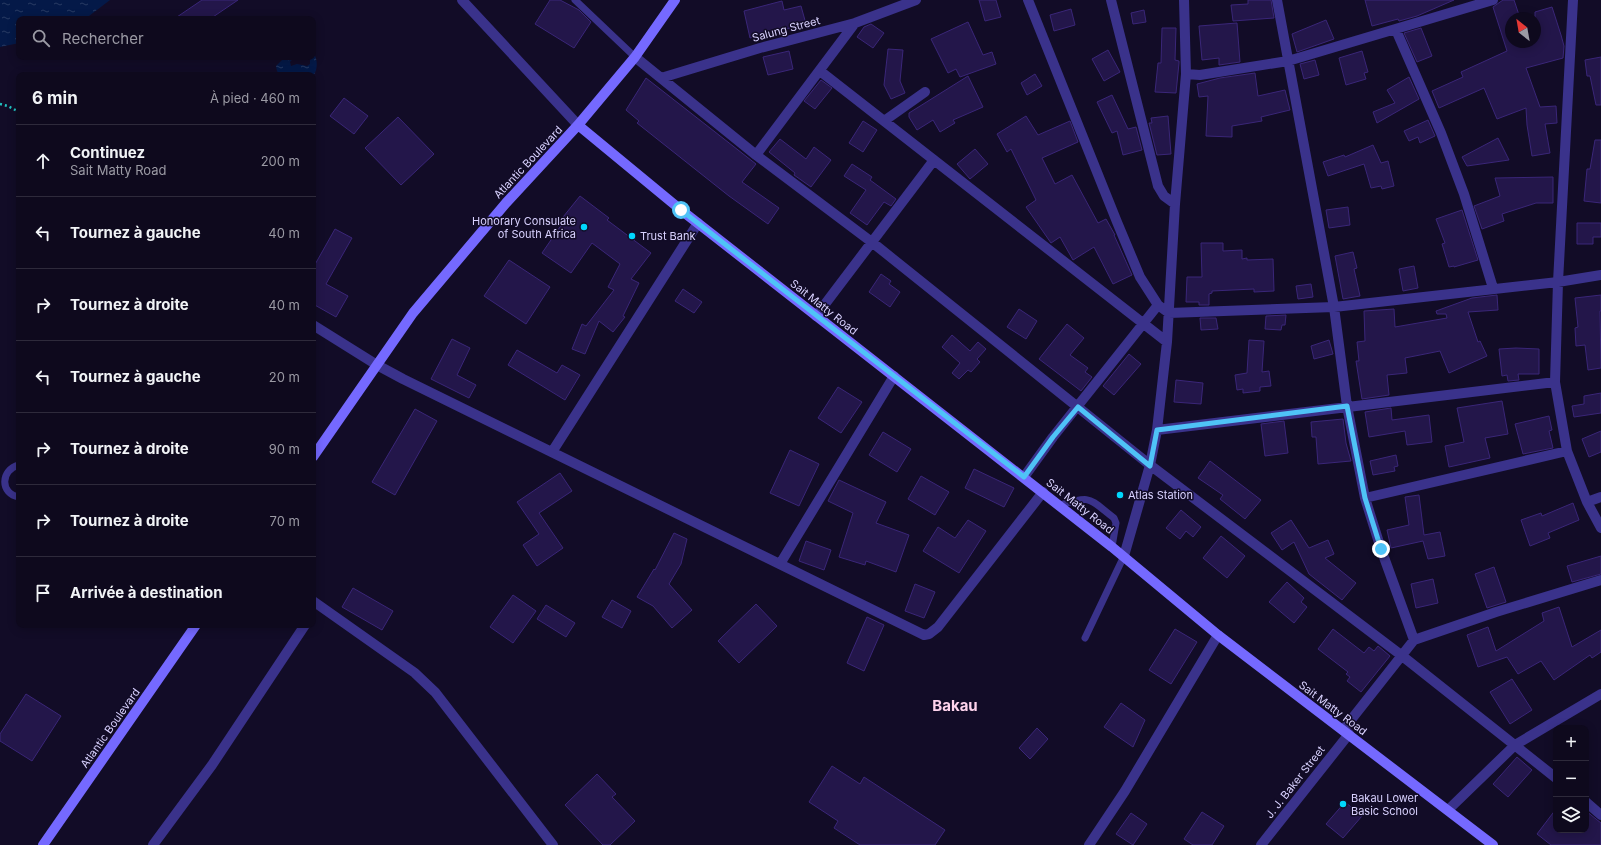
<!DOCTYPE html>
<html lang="fr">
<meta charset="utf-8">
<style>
:root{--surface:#0e091d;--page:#171226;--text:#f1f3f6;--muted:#9b9aa4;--line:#2e2a3b}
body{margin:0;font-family:Inter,sans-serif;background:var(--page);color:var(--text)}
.controls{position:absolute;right:12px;bottom:12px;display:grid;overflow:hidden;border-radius:8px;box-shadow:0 2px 10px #0003}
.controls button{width:36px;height:36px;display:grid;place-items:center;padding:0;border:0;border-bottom:1px solid var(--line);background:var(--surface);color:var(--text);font:20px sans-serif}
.compass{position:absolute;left:1505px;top:12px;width:36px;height:36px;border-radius:50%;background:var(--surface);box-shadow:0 2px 10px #0003;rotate:329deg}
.stop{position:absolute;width:12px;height:12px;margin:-9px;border:3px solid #4fc3f7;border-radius:50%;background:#fff}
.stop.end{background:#4fc3f7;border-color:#fff;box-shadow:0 1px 4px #0008}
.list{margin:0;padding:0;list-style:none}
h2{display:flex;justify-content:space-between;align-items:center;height:52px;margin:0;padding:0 16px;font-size:17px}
h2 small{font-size:13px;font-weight:400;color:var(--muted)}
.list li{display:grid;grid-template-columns:26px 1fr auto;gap:12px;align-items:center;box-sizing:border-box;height:72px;padding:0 16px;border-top:1px solid var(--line)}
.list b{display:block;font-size:15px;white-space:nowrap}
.list p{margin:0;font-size:13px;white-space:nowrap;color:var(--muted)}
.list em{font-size:13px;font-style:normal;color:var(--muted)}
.icon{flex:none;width:22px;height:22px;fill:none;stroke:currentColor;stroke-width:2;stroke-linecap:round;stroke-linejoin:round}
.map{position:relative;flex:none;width:1601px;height:845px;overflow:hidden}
.search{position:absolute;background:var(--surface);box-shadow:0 2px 10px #0003;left:16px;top:16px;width:300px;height:44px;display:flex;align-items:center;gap:10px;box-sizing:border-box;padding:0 14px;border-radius:8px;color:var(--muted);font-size:15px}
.panel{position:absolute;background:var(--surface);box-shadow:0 2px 10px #0003;left:16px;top:72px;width:300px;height:556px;border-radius:8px}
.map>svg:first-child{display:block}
.water{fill:url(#water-ripples)}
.building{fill:#23164a;stroke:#3a2678}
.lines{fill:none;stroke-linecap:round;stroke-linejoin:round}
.path{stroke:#21c4c2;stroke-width:2.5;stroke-dasharray:2 3;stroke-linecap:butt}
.lane{stroke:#3a328b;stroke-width:7}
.street{stroke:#3a328b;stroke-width:10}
.secondary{stroke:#7569ff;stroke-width:10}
.route{stroke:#4fc3f7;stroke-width:5}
.poi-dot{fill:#00d7fd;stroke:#120c27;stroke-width:1.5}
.labels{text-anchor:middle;stroke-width:3;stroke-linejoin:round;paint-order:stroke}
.street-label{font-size:11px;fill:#d9d2ff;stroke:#120c27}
.poi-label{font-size:11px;fill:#d9d2ff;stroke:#120c27;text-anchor:start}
.district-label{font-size:15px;font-weight:bold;fill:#ffd4ed;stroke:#120c27}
</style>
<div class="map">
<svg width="1601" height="845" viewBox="0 0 1601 845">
<defs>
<pattern id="water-ripples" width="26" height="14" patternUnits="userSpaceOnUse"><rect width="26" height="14" fill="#041948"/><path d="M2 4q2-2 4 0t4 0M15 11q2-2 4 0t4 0" fill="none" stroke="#283a63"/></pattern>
</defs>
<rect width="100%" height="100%" fill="#120c27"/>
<!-- water -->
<path class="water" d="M0 0H110L85 19H19V43L0 47Z
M313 53C318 58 318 70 313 76L280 75 277 71 276 66 285 57H294L290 62 291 66 297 64 307 66 310 64V59L307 57H313Z"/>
<!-- building -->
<path class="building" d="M202 0H238L210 19H174Z
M550 0H560L579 10 591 22 574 48 535 24Z
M979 0H996L1001 17 985 21Z
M1248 0H1271L1274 18 1233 21 1231 5 1248 4Z
M1365 0H1454L1417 16 1399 21 1398 19 1372 26Z
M1503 0H1514L1520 18H1511V42H1535V12L1552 7 1561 35 1564 46 1563 58 1526 68 1540 107 1556 106 1557 123 1545 124 1550 153 1532 156 1527 125 1526 108 1497 119 1484 88 1439 108 1432 91 1463 77 1461 72 1507 51 1493 7Z
M782 1 784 10 801 6 806 24 750 38 744 11Z
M1071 9 1075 25 1054 31 1050 15Z
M1144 10 1146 22 1133 24 1131 13Z
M1326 20 1334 39 1297 52 1292 34Z
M968 22 983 55 992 52 996 64 960 77 956 69 948 73 931 39Z
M1237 23 1240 62 1219 65V58L1202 60 1199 26Z
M871 24 884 33 873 48 857 37 864 27Z
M1162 28H1176L1175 60 1179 61V63L1176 93 1155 92 1158 63H1161Z
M1421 28 1432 56 1417 62 1404 33Z
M888 49 903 50 900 81 905 93 891 99 884 85Z
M1108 50 1120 72 1104 81 1092 59Z
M789 51 793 69 768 75 763 57Z
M1362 51 1368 72 1364 73 1366 79 1346 85 1339 58Z
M1601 57V105H1596L1590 76H1587L1585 60Z
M1315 60 1319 75 1304 79 1300 64Z
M1255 73 1258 96 1285 90 1290 110 1261 117 1262 121 1232 126V137L1206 136 1208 96 1199 97 1197 84 1220 78Z
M1035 74 1042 86 1027 95 1021 83Z
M968 76 983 107 953 120 955 123 940 132 933 120 917 130 909 117V113Z
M1409 77 1419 99 1377 123 1373 112 1395 103 1387 90Z
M646 78 756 164 742 182 779 208 768 224 729 196 637 123 639 121 626 110Z
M821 80 832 88 815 109 804 101Z
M1112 95 1128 129 1136 127 1142 150 1123 155 1117 131 1112 133 1097 102Z
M344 98 368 116 354 134 330 116Z
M1026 116 1038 135 1070 121 1078 142 1042 158 1055 184 1072 175 1098 223 1106 219 1115 235H1114L1132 275 1113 284 1094 247 1073 260 1060 237 1051 243 1026 207 1036 200 1011 149 1007 152 997 134Z
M1168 116 1171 154 1157 155 1149 123H1152L1151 118Z
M398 117 434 154 401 185 365 148Z
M1428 120 1435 136 1420 143 1418 137 1409 141 1404 131Z
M863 121 877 130 863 152 849 143Z
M1498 138 1509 160 1467 166 1462 157Z
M780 139 806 159 814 147 831 160 811 187 794 175 795 173 769 152Z
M1595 140H1601V203L1584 201 1587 169H1590Z
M1373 145 1381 163 1388 161 1394 186 1382 189 1381 186 1371 188 1364 164 1328 176 1323 162 1344 155 1345 157Z
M975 149 988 164 970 179 957 164Z
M852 164 872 177 870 180 896 199 891 206 884 202 867 225 850 213 866 190 844 176Z
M1553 177V203H1536L1502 214 1504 221 1482 229 1474 206 1500 196 1495 178Z
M580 196 609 218 607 220 651 253 631 279 639 283 623 316 625 317 613 332 599 321 585 354 572 349 582 324 586 326 614 290 608 287 620 264 592 243 571 273 542 253 562 224 559 222Z
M1348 207 1350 225 1329 228 1326 210Z
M1462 210 1478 260 1454 267V266L1449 267 1442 244 1445 243 1436 219Z
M1577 223H1601V237H1593V244H1577Z
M335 229 352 238 326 284 348 296 336 317 313 304V268Z
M1201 243H1223V251L1242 250V259L1247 258V260L1273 259 1274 291 1254 292V289L1212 291V293L1209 294V305H1199V302H1186L1187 277H1202Z
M1353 252 1357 268 1354 269 1360 296 1343 299 1335 256Z
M509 260 550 287 526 324 484 296Z
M1414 266 1418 288 1403 291 1399 269Z
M881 274 891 281 889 284 900 292 890 307 869 292Z
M1311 284 1313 297 1298 299 1296 286Z
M683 289 702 302 694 313 675 301Z
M1497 295 1498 310 1468 312 1478 342 1480 341 1487 356 1449 373 1440 351 1405 358 1407 373 1387 375 1389 395 1362 399 1356 361H1359L1357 342 1365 341 1364 311 1394 309 1395 327 1447 318 1446 314H1437L1436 311 1472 298Z
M1601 295V311H1600L1601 368 1588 370 1585 345 1576 346 1575 328 1578 327 1575 298Z
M1019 309 1037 321 1026 339 1007 327Z
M1286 315 1285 325H1282L1281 330 1265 329 1266 316Z
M1200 318H1216L1218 329 1201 330Z
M1067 324 1084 338 1070 355 1088 368 1085 372 1092 377 1081 391 1039 359Z
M952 335 970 351 978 342 986 349 977 359 980 362 971 372 968 370 959 379 952 373 960 363 942 347Z
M452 339 470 348 457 375 476 385 469 398 431 379Z
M1249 340 1264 341 1262 372 1269 371 1271 386 1260 387V391L1243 393V389L1237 390 1235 375 1247 373Z
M1329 340 1333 354 1314 359 1311 346Z
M1516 348 1539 349V374H1518L1519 380 1508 381 1507 375 1502 376 1499 349Z
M517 350 557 373 562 365 580 375 565 400 508 365Z
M1129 354 1141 364 1114 395 1103 386Z
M1176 380 1203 383 1201 404 1174 402Z
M838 387 862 402 841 433 818 418Z
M1601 393V413L1574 417 1572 406 1584 404V396Z
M1502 401 1508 434 1485 438 1490 458 1449 467 1445 446 1464 442 1457 408Z
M1391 408 1392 420 1429 415 1432 442 1407 445 1405 431 1369 437 1365 412Z
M415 409 437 421 395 495 372 482Z
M1549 416 1552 430 1549 431 1553 448 1523 454 1515 424Z
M1343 419 1346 443 1351 461 1318 464 1316 437H1312L1311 422Z
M1284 421 1288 453 1265 456 1261 424Z
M1601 431V452L1589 457 1582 439Z
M883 432 911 449 897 472 869 455Z
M790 450 819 464 799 506 770 493Z
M1396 455 1398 466 1394 467 1395 471 1373 475 1370 461Z
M1210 461 1261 500 1245 519 1220 499 1223 495 1198 478Z
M974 469 1014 488 1004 507 965 488Z
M560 473 572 491 539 513 563 548 537 566 523 545 539 534 517 502Z
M921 476 949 492 935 515 908 499Z
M839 480 886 502 876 523 909 535 896 572 866 561 865 565 839 557 853 513 828 501Z
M1419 495 1424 535 1440 532 1445 556 1428 559 1423 541 1391 548 1387 530 1409 525 1405 497Z
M1573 503 1579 520 1548 533 1550 538 1530 546 1521 520 1541 513 1542 516Z
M1181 510 1201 527 1193 537 1186 531 1180 539 1166 528Z
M968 520 986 531 959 573 923 551 938 527 955 538Z
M1291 520 1309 548 1328 540 1334 554 1325 558 1356 583 1342 600 1309 574 1294 542 1282 550 1271 533Z
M674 533 687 539 681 564 669 584 692 610 672 628 653 606 637 597 654 569 655 570Z
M1221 536 1245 556 1227 578 1203 558Z
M806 541 831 550 824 570 799 561Z
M1601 556V574L1572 582 1567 566Z
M1494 567 1506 602 1487 608 1475 574Z
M1433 579 1438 603 1416 608 1411 584Z
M1287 582 1304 598 1301 602 1307 607 1294 623 1269 602Z
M915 584 935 592 924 618 905 611Z
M353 588 393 611 382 630 342 607Z
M513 595 536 611 513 643 490 627Z
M612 600 631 611 622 628 602 617Z
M756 604 777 626 739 663 718 641Z
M546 605 575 623 566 637 537 619Z
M1559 607 1572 647 1601 630V652L1592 658 1590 655 1554 680 1541 661 1518 674 1507 657 1478 667 1467 635 1488 627 1496 651 1544 621 1542 613Z
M867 617 884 625 864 671 847 663Z
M1175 629 1197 642 1171 684 1149 670Z
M1333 629 1364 653 1369 647 1374 651 1378 646 1390 656 1361 692 1347 681 1350 677 1346 674 1348 672 1318 649Z
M1512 679 1532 710 1510 724 1490 692Z
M26 694 61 716 32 761 0 741V734Z
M1121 703 1145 720 1133 747 1104 727Z
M1037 728 1048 739 1030 759 1019 748Z
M1517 757 1532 770 1508 797 1493 784Z
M832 766 860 784 864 777 945 830 935 845H860L834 828 838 821 809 802Z
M597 774 616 794 612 797 635 821 610 845H603L565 805Z
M1345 802 1362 816 1343 838 1326 824Z
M1556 809V830H1586V811L1601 823V845H1551L1537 834Z
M1202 812 1224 826 1212 845H1193L1184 839Z
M1131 813 1147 824 1133 845 1116 834Z"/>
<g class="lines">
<!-- path -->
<path class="path" d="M0 104 8 106 19 112"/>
<!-- lane -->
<path class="lane" d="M575 0 635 57
M19 465C0 470 0 494 19 497
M1060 505C1092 495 1088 498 1114 518L1116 523 1112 547
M1085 638 1124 556"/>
<!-- street -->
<path class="street" d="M462 0 578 125
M1028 0 1117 222 1140 277 1158 305 1169 313 1334 307 1558 282 1601 275
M1111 0 1158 186 1164 196 1175 204
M1277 0 1334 307 1347 406 1365 498 1381 549 1414 640
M1573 0 1558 282 1555 382 1567 451 1587 502 1601 528
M1396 30 1441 133 1464 194 1493 288
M635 57 756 155 873 243 1150 465 1401 655 1556 778
M820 71 1167 342
M1186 74 1200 75 1288 61 1493 0
M661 78 760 48 855 23 916 0
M884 121 925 92
M756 155 855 23
M816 316 934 160
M313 325 377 365 403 379 924 635 929 634 938 627 1043 492
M1157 430 1555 382
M552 452 698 223
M1024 477 1053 437 1158 305
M1365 498 1567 451
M1587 502 1601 497
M1124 556 1150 465 1157 430 1167 342 1175 204 1186 74 1184 0
M780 564 894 376
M313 601 415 673 435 692 553 845
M1343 730 1414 640 1496 612 1601 580
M1586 802 1601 815
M1448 810 1515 745 1601 694
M153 845 212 765 305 625
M1089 845 1125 791 1218 635
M1261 845 1349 734"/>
<!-- secondary -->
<path class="secondary" d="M578 125 681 210 1112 547 1218 635 1493 845
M313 457 413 313 506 203 578 125 635 57 675 0
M43 845 196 625"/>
</g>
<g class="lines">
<!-- route -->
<path class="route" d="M681 210 1024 477 1053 437 1078 407 1150 466 1157 430 1347 406 1365 498 1381 549"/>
</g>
<!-- markers -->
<g class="poi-dot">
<circle cx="584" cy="227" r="4"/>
<circle cx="632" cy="236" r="4"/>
<circle cx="1120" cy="495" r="4"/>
<circle cx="1343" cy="804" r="4"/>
</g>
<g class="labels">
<!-- street labels -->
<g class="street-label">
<text transform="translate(786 29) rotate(-15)" y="4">Salung Street</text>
<text transform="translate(528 162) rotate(-47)" y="4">Atlantic Boulevard</text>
<text transform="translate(824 307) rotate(38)" y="4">Sait Matty Road</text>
<text transform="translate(1080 506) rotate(38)" y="4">Sait Matty Road</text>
<text transform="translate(1333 708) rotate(37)" y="4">Sait Matty Road</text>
<text transform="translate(110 728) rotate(-55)" y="4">Atlantic Boulevard</text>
<text transform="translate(1295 782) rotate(-52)" y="4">J. J. Baker Street</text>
</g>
<!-- poi labels -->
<g class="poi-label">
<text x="576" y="225" text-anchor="end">Honorary Consulate<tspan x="576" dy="13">of South Africa</tspan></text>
<text x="640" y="240">Trust Bank</text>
<text x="1128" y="499">Atlas Station</text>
<text x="1351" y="802">Bakau Lower<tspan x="1351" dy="13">Basic School</tspan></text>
</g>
<!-- district labels -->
<g class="district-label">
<text x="955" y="711">Bakau</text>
</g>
</g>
</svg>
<div class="controls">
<button>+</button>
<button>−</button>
<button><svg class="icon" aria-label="layers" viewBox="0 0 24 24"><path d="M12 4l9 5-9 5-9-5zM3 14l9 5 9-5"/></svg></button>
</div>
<svg class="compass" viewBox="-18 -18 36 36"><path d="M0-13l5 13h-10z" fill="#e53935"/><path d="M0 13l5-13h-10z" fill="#9b9aa4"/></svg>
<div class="stop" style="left:681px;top:210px"></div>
<div class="stop end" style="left:1381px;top:549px"></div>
<div class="search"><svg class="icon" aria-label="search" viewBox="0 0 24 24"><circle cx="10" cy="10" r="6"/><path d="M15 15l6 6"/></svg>Rechercher</div>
<section class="panel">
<h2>6 min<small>À pied · 460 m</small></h2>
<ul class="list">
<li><svg class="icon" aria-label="ahead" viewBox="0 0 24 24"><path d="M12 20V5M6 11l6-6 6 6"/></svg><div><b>Continuez</b><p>Sait Matty Road</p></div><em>200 m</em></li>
<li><svg class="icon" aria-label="left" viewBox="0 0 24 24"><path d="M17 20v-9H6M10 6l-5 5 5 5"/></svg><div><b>Tournez à gauche</b></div><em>40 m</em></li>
<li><svg class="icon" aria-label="right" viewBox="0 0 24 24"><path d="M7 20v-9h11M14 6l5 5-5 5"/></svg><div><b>Tournez à droite</b></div><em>40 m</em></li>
<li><svg class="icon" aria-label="left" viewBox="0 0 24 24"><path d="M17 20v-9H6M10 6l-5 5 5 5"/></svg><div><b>Tournez à gauche</b></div><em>20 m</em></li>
<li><svg class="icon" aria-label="right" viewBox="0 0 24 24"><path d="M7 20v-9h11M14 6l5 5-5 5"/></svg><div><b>Tournez à droite</b></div><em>90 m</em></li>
<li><svg class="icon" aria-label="right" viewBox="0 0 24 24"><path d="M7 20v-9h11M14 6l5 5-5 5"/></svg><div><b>Tournez à droite</b></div><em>70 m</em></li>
<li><svg class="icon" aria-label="arrive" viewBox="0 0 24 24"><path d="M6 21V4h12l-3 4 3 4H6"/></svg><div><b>Arrivée à destination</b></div></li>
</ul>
</section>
</div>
